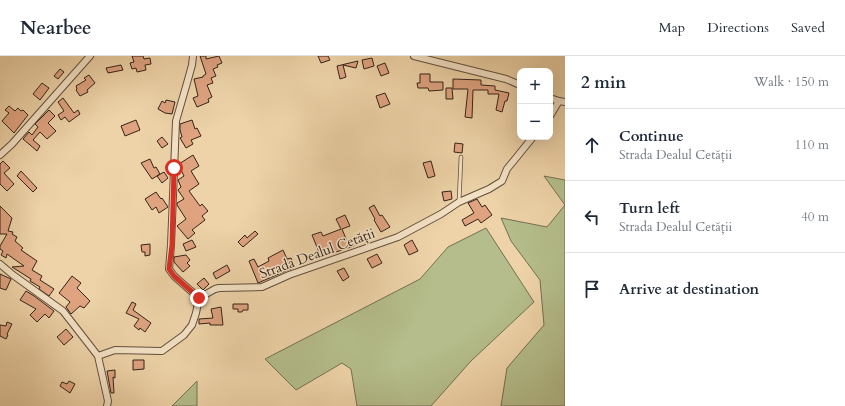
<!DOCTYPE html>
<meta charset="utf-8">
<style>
:root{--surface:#fff;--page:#f6f6f7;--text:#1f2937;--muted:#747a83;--line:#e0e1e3}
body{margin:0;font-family:Cardo,serif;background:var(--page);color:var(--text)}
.controls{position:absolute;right:12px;top:12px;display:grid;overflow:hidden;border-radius:8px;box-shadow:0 4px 16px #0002}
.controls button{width:36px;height:36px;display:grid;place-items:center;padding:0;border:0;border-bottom:1px solid var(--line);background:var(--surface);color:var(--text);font:20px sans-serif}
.stop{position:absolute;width:12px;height:12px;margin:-9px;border:3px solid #d93025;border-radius:50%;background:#fff}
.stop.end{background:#d93025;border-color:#fff;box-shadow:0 1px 4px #0008}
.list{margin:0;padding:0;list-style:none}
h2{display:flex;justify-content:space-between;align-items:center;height:52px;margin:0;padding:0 16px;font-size:17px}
h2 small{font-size:13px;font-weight:400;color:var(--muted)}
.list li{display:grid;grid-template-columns:26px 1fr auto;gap:12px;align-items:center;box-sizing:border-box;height:72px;padding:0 16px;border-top:1px solid var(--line)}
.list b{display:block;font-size:15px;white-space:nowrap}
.list p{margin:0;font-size:13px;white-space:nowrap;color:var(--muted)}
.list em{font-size:13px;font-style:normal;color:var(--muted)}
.icon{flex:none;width:22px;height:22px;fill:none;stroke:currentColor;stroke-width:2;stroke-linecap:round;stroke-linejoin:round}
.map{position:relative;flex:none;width:565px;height:350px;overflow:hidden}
header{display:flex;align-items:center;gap:24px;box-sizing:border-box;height:56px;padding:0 20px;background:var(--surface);border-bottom:1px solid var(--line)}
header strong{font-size:19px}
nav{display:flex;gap:22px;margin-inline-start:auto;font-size:14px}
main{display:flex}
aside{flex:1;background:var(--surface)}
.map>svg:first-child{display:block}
.green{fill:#b4bd8b;stroke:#747052}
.building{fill:#dfa380;stroke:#342319}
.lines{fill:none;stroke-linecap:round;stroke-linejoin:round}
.lane-casing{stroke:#624f3d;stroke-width:4.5}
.street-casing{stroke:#624f3d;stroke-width:8}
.lane{stroke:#f4e2c6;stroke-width:3}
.street{stroke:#f4e2c6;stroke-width:6}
.route{stroke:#d93025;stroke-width:5}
.labels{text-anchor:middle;stroke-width:3;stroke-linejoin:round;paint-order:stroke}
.street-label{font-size:14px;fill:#342319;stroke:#f4e2c6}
</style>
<header>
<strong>Nearbee</strong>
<nav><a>Map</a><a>Directions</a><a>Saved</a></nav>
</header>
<main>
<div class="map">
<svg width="565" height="350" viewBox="0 0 565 350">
<rect width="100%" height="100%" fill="#eed3a8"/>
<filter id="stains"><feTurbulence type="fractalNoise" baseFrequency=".005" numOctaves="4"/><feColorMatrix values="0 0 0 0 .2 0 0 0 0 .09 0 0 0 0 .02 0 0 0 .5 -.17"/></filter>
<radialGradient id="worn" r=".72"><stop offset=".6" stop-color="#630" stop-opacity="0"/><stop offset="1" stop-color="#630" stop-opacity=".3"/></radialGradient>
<!-- green -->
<path class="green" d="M544 120 565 124V350H501L507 312 544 269 540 224 511 185 501 162 547 171 565 149Z
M486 172 534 246 471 305 431 350H357L351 313 342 307 296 334 265 303 420 223 448 191Z
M197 325V350H172Z"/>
<!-- building -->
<path class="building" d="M132 0H143L144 3 150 2 151 8 145 9 146 14 137 16 136 12 132 13 130 7 134 6Z
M200 0H206V3L219 0 222 7 217 9 218 11 213 13 216 20 211 22 213 27 207 29 212 41 208 43 209 46 197 51 193 42 198 40 194 23 203 21V20L206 18Z
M318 0H328L330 4 321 7Z
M372 2 374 10 364 13 362 4Z
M358 5 356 12 343 9 346 21 340 23 337 10Z
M385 7 389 17 381 20 377 10Z
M121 9 123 14 108 17 106 12Z
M60 13 64 16 58 23 54 20Z
M420 18H430V26H443V34L429 35 428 32H418L417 27H420Z
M89 19 95 27 87 34 88 36 80 40 76 34 77 33 76 30 86 24 84 22Z
M453 23 481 24V29L495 30V34L509 37 507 45H505L502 56 496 54 499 38H488V34H473L472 62 465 61 468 33H453Z
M42 27 49 32 40 44 33 38Z
M446 32H452L453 43H446Z
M385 37 390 48 380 52 376 40Z
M63 42 74 57 78 54 80 58 69 66 65 61 61 64 58 59 64 55 58 46Z
M166 44 175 46 172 58 165 57 158 53 162 45 165 47Z
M9 50 15 55 18 52 21 55 23 54 28 59 14 77 2 65 9 57 5 54Z
M49 54 55 60 48 67 56 75 47 83 40 76 33 84 40 90 37 95 23 83 29 76 32 79 38 71 35 68Z
M136 64 140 74 125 80 121 70Z
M192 64 195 73 197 72 201 80 191 84 193 88 186 92 180 82 182 81 180 74V68Z
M162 81 168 88 162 92 157 85Z
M455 87 463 88 462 97 454 96Z
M193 99 199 110 191 115 199 128 189 135 200 150 202 148 208 155 202 160 205 164 192 174 195 177 188 183 177 170 186 163 177 149V147L184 143 178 134 181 131 178 124 184 120 179 110V108Z
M150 103 154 112 156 111 160 118 152 123 141 107Z
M3 105 10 112 4 117 14 128 7 135 0 128V108Z
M431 105 435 120 428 122 423 107Z
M21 115 37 132 33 136 17 120Z
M164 116 168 122 162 127 157 120Z
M451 135 452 143 444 145 442 136Z
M156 136 161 143 162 142 168 151 159 157 156 151 152 154 145 143Z
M477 143 482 151 485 149 492 159 481 167 478 163 465 170 462 164 474 157 468 147Z
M374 149 380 160 382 159 390 171 381 176 374 164 375 163 369 152Z
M0 150 12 162 8 175 13 176 12 178 17 181 15 185 23 192 21 194 37 205 32 214 42 220 40 224 54 233 49 240 39 233 40 231 30 225 31 223 12 211 24 210 7 198 6 202 1 199 3 195 0 193V190L7 178H0Z
M345 159 350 170 342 173 347 185 352 183 354 190 321 201 312 179 321 176 323 180 341 173 336 163Z
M255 175 258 178 243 191 238 186 245 179 247 182Z
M192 184 196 191 186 195 183 188Z
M412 184 418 195 409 199 404 189Z
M150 188V199L145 200V196H142L141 189Z
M283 194 287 203 291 202 295 211 258 227 249 205 254 203 258 211 269 205 268 202Z
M377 198 382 207 372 212 367 203Z
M186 199 190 204 187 207 190 210 183 216 174 206V201Z
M227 209 230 215 216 223 213 217Z
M344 212 349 221 343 225 337 215Z
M0 218 11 223 6 234 0 232Z
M72 220 81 227 77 232 90 245 84 252 80 250 71 258 66 251 70 246 59 237Z
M204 222 209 228 203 234 197 228Z
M26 235 34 240 54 255 49 262 45 258 37 266 30 259 36 253 20 244Z
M132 246 136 248 133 254 151 267 145 276 140 272 139 274 134 270 139 263 126 257Z
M233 248H248V254H243L242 256H238V253H233Z
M221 251 223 269H210V267L199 268V263L213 262 211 253Z
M7 266 12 268 7 278 8 279 6 283 0 280V269L6 270Z
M66 273 73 281 64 289 57 281Z
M133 304H144V313L133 314Z
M115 314V322L113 321 114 337H111L107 315Z
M69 325 75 328 70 337 60 330 62 326 67 328Z"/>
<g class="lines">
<!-- lane casing -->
<g class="lane-casing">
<path id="lane" d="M459 146 461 101"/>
</g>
<!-- street casing -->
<g class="street-casing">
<path id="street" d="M414 0 506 23 520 29
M550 42 559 45 565 46
M550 60 559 45
M0 99 12 88 90 0
M0 208 13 219 63 255 98 300 108 345 107 350
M199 242 215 233 219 232 262 231 289 219 398 181 441 158 459 146 489 133 502 125 507 113 533 81
M98 300 115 294 162 295 184 279 192 269 196 257 199 242 174 220 169 213 171 189 176 65 187 27 192 9 193 0"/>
</g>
<!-- lane -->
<use href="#lane" class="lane"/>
<!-- street -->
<use href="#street" class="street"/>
</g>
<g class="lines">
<!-- route -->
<path class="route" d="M174 112 172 189 169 213 174 220 199 242"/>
</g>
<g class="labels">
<!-- street labels -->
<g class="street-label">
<text transform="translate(317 197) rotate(-20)" y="5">Strada Dealul Cetății</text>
</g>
</g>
<rect width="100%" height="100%" filter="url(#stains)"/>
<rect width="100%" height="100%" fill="url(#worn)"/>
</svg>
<div class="controls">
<button>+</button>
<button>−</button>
</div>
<div class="stop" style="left:174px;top:112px"></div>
<div class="stop end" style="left:199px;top:242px"></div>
</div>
<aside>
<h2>2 min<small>Walk · 150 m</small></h2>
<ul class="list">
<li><svg class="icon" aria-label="ahead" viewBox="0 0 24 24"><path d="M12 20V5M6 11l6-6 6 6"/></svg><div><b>Continue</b><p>Strada Dealul Cetății</p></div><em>110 m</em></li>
<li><svg class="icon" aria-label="left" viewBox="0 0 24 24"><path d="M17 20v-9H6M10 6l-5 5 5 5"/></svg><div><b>Turn left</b><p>Strada Dealul Cetății</p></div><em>40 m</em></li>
<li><svg class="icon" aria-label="arrive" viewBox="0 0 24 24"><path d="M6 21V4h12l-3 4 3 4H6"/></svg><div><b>Arrive at destination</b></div></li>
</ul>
</aside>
</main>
